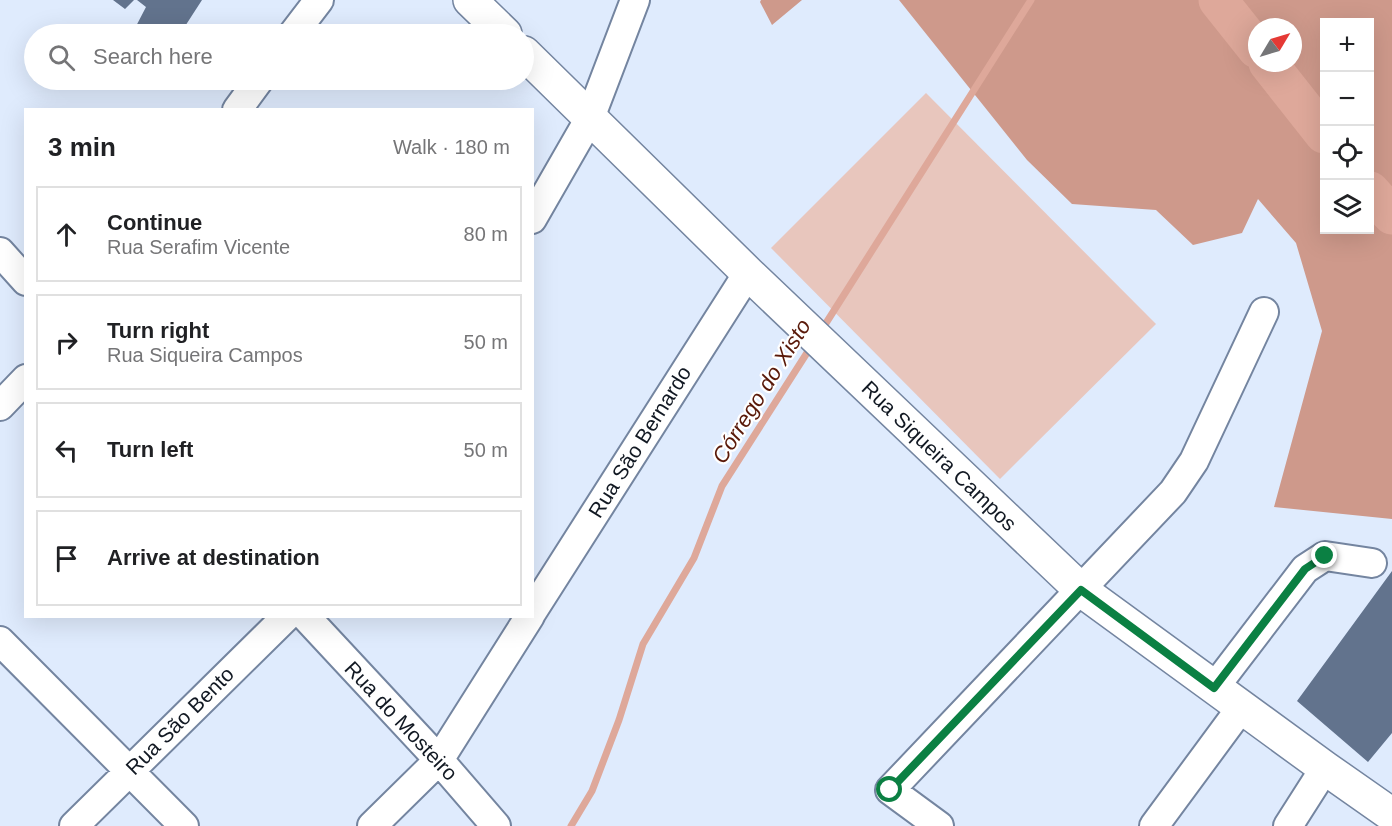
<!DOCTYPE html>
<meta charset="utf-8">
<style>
:root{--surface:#fff;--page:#f2f2f2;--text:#202124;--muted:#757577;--line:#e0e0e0}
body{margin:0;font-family:Arial,sans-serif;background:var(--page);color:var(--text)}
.controls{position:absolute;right:18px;top:18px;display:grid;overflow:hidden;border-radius:0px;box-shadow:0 6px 24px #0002}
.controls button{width:54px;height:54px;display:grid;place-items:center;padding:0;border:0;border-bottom:2px solid var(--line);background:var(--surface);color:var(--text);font:30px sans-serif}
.compass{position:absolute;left:1248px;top:18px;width:54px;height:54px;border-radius:50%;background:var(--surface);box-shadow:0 6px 24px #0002;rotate:52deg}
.stop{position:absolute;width:18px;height:18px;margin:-14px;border:4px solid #0b8043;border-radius:50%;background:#fff}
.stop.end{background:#0b8043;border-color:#fff;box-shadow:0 2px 6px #0008}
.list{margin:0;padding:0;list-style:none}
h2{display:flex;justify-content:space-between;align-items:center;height:78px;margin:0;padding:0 24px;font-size:26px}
h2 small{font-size:20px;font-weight:400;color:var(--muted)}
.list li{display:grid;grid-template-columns:39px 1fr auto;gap:18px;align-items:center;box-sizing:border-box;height:96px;margin:0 12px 12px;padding:0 12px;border:2px solid var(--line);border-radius:0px}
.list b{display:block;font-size:22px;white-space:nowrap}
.list p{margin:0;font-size:20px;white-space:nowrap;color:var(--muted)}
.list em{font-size:20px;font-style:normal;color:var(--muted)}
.icon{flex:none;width:33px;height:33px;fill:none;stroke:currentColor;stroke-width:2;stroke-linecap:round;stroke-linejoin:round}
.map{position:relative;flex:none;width:1392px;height:826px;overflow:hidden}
.search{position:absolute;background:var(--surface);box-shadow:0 6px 24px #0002;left:24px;top:24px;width:510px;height:66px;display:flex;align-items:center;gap:15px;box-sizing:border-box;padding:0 21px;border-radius:33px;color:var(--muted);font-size:22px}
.panel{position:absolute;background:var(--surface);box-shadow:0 6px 24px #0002;left:24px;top:108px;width:510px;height:510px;border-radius:0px}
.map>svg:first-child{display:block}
.green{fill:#e8c6bd}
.forest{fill:#ce998b;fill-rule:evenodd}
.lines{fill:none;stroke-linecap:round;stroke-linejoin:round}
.stream{stroke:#dea89a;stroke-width:7}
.river{stroke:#dea89a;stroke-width:39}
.building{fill:#62738d}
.minor-casing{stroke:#7485a0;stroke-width:32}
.major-casing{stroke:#7485a0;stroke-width:36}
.minor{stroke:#fff;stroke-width:28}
.major{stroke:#fff;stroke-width:33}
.route{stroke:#0b8043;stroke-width:8}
.labels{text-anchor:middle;stroke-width:4.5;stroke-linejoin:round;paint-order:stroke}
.street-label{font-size:21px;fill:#111822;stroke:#fff}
.water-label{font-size:22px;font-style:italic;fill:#591909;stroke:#fff}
</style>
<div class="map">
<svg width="1392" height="826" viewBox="0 0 1392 826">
<rect width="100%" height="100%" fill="#dfebfd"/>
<!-- green -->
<path class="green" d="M926 93 1156 324 1000 479 771 248Z"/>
<!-- forest -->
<path class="forest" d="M761 0H802L772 25 760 2Z
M899 0H1392V519L1274 507 1322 331 1296 243 1258 199 1242 233 1193 245 1156 210 1072 204 1027 160ZM1324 22H1370V230H1324ZM1257 27H1293V63H1257Z"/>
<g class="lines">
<!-- stream -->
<path class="stream" d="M821 331 1031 0
M571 826 592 791 619 720 643 644 694 558 722 486 812 345"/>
<!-- river -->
<path class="river" d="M1218 0 1257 49
M1268 63 1324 134
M1370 191 1392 215"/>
</g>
<!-- building -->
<path class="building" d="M113 0H134L125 9Z
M137 0H202L180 34H174L166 28 161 34H134L133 32 146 7Z
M1392 571V733L1368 762 1297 701Z"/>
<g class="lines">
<!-- minor casing -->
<g class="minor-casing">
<path id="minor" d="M293 34 319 0
M237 110 259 80
M532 219 590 118 635 0
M0 252 26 281
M0 406 26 379
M532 612 748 273
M305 616 439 760 496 826
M0 641 184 826
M1214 688 1305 569 1325 556 1372 563
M74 826 287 616
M372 826 439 760 530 616
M939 826 890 790 1173 492 1194 461 1264 312
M1154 826 1241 708
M1288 826 1325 768"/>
</g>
<!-- major casing -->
<g class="major-casing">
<path id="major" d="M470 0 505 34
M524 53 748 273 1081 590 1325 768 1392 815"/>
</g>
<!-- minor -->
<use href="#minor" class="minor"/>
<!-- major -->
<use href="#major" class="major"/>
</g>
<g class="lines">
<!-- route -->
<path class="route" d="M890 790 1081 590 1214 688 1305 569 1325 556"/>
</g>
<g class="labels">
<!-- street labels -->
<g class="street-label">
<text transform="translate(640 442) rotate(-58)" y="7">Rua São Bernardo</text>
<text transform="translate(939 456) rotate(44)" y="7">Rua Siqueira Campos</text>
<text transform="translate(180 721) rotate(-45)" y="7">Rua São Bento</text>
<text transform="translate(401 721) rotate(47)" y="7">Rua do Mosteiro</text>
</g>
<!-- water labels -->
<g class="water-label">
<text transform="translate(761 391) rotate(-58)" y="8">Córrego do Xisto</text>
</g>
</g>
</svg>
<div class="controls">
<button>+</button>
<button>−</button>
<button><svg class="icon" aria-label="locate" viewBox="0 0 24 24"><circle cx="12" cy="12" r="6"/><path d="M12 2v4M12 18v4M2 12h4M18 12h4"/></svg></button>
<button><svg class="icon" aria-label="layers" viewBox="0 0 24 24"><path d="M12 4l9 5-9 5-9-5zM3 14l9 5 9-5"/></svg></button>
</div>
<svg class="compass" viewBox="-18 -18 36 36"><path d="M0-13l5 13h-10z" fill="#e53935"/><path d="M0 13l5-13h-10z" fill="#757577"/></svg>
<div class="stop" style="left:890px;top:790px"></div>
<div class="stop end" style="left:1325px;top:556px"></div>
<div class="search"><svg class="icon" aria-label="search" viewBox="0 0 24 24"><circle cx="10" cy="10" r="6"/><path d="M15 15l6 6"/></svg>Search here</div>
<section class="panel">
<h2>3 min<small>Walk · 180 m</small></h2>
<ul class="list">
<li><svg class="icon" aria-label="ahead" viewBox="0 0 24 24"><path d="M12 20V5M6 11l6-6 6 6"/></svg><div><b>Continue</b><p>Rua Serafim Vicente</p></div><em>80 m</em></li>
<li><svg class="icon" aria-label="right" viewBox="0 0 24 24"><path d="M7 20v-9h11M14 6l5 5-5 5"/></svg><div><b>Turn right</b><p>Rua Siqueira Campos</p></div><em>50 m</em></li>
<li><svg class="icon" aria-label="left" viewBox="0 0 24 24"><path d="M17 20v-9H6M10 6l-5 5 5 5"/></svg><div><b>Turn left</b></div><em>50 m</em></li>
<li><svg class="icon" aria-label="arrive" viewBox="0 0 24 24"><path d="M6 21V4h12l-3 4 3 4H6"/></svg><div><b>Arrive at destination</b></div></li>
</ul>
</section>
</div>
